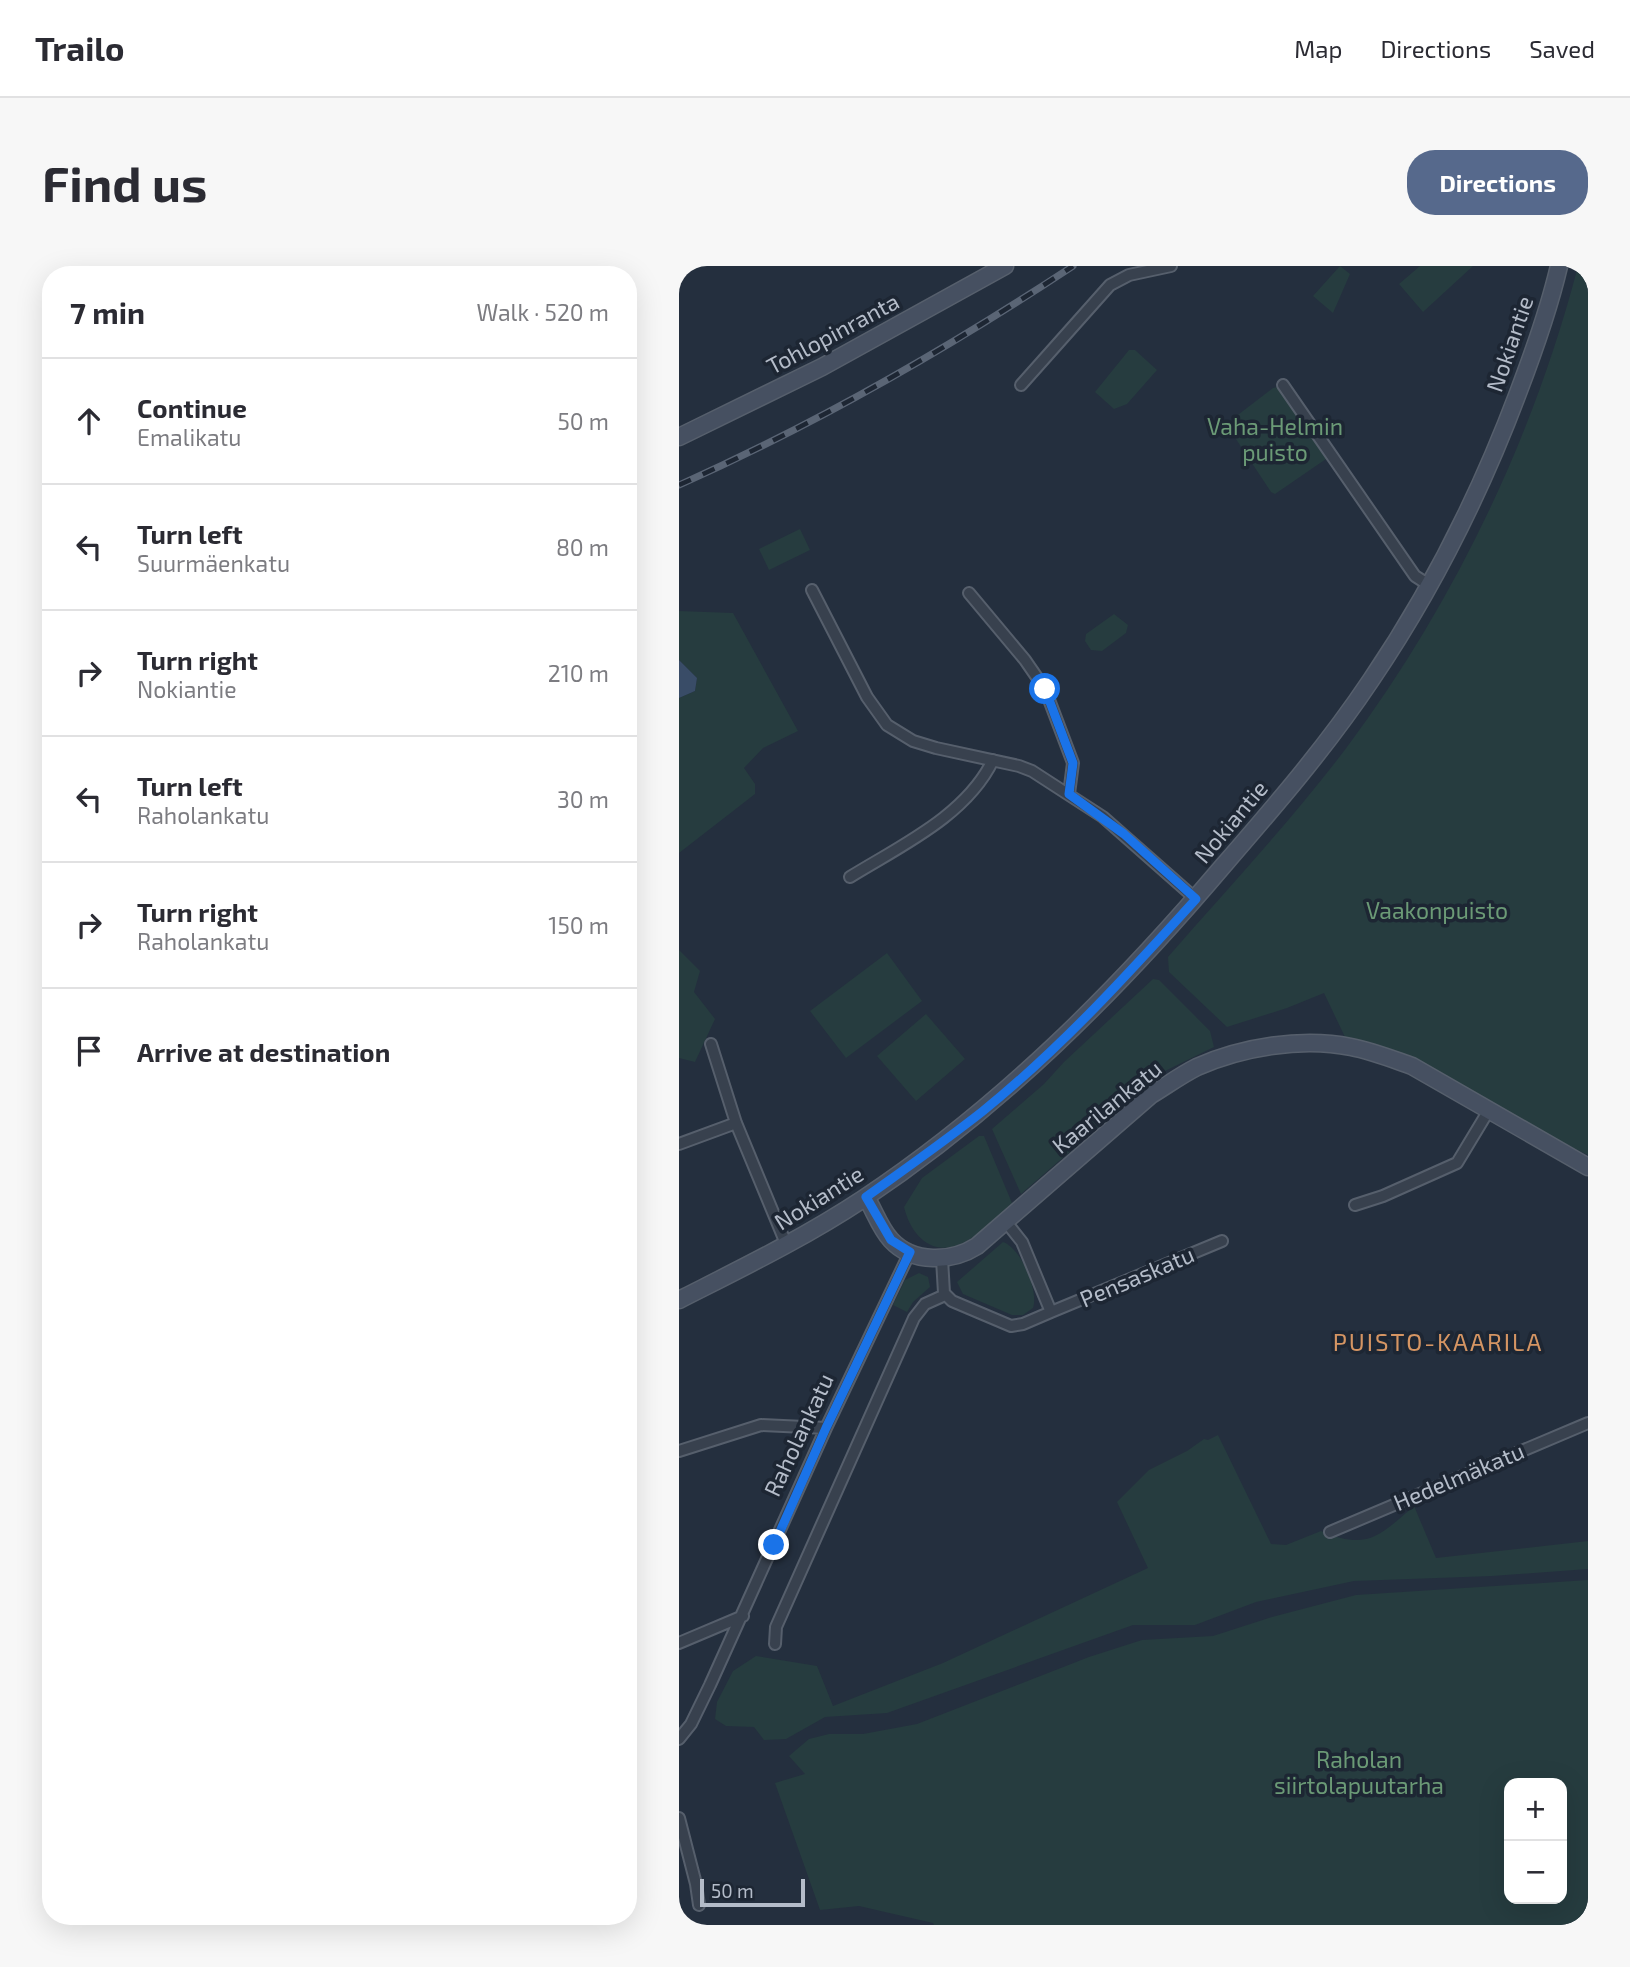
<!DOCTYPE html>
<meta charset="utf-8">
<style>
:root{--surface:#fff;--page:#f7f7f7;--text:#2b2b33;--muted:#7c7c81;--line:#e1e1e2;--accent:#56698c}
body{margin:0;font-family:"Exo 2",sans-serif;background:var(--page);color:var(--text)}
.controls{position:absolute;right:21px;bottom:21px;display:grid;overflow:hidden;border-radius:14px;box-shadow:0 7px 28px #0002}
.controls button{width:63px;height:63px;display:grid;place-items:center;padding:0;border:0;border-bottom:2px solid var(--line);background:var(--surface);color:var(--text);font:35px sans-serif}
.scale{position:absolute;left:21px;bottom:18px;width:105px;box-sizing:border-box;padding-left:7px;border:4px solid #b4bcc9;border-top:0;font-size:19px;line-height:24px;white-space:nowrap;color:#b4bcc9;-webkit-text-stroke:5px #1d2633;paint-order:stroke}
.stop{position:absolute;width:21px;height:21px;margin:-16px;border:5px solid #1a73e8;border-radius:50%;background:#fff}
.stop.end{background:#1a73e8;border-color:#fff;box-shadow:0 2px 7px #0008}
.list{margin:0;padding:0;list-style:none}
h2{display:flex;justify-content:space-between;align-items:center;height:91px;margin:0;padding:0 28px;font-size:30px}
h2 small{font-size:23px;font-weight:400;color:var(--muted)}
.list li{display:grid;grid-template-columns:46px 1fr auto;gap:21px;align-items:center;box-sizing:border-box;height:126px;padding:0 28px;border-top:2px solid var(--line)}
.list b{display:block;font-size:26px;white-space:nowrap}
.list p{margin:0;font-size:23px;white-space:nowrap;color:var(--muted)}
.list em{font-size:23px;font-style:normal;color:var(--muted)}
.icon{flex:none;width:38px;height:38px;fill:none;stroke:currentColor;stroke-width:2;stroke-linecap:round;stroke-linejoin:round}
.map{position:relative;flex:none;width:909px;height:1659px;overflow:hidden;border-radius:28px}
header{display:flex;align-items:center;gap:42px;box-sizing:border-box;height:98px;padding:0 35px;background:var(--surface);border-bottom:2px solid var(--line)}
header strong{font-size:33px}
nav{display:flex;gap:38px;margin-inline-start:auto;font-size:24px}
.intro{display:flex;align-items:center;justify-content:space-between;box-sizing:border-box;height:168px;padding:0 42px}
h1{margin:0;font-size:49px}
.button{padding:18px 32px;border-radius:28px;background:var(--accent);color:#fff;font-size:24px;font-weight:700}
main{display:flex;gap:42px;padding:0 42px}
aside{flex:1;background:var(--surface);border-radius:28px;box-shadow:0 7px 28px #0002}
.map>svg:first-child{display:block}
.green{fill:#263c3f;fill-rule:evenodd}
.water{fill:#394c67}
.lines{fill:none;stroke-linecap:round;stroke-linejoin:round}
.street-casing{stroke:#565f6c;stroke-width:14}
.secondary-casing{stroke:#565f6c;stroke-width:19}
.street{stroke:#38414e;stroke-width:10}
.secondary{stroke:#465061;stroke-width:16}
.rail-casing{stroke:#5a6575;stroke-width:7}
.rail{stroke:#1d2633;stroke-width:4.5;stroke-dasharray:13;stroke-linecap:butt}
.route{stroke:#1a73e8;stroke-width:9}
.labels{text-anchor:middle;stroke-width:7;stroke-linejoin:round;paint-order:stroke}
.street-label{font-size:23px;fill:#b4bcc9;stroke:#1d2633}
.park-label{font-size:23px;fill:#6b9a76;stroke:#1d2633}
.neighbourhood-label{font-size:24px;letter-spacing:2px;fill:#d59563;stroke:#1d2633}
</style>
<header>
<strong>Trailo</strong>
<nav><a>Map</a><a>Directions</a><a>Saved</a></nav>
</header>
<div class="intro"><h1>Find us</h1><a class="button">Directions</a></div>
<main>
<aside>
<h2>7 min<small>Walk · 520 m</small></h2>
<ul class="list">
<li><svg class="icon" aria-label="ahead" viewBox="0 0 24 24"><path d="M12 20V5M6 11l6-6 6 6"/></svg><div><b>Continue</b><p>Emalikatu</p></div><em>50 m</em></li>
<li><svg class="icon" aria-label="left" viewBox="0 0 24 24"><path d="M17 20v-9H6M10 6l-5 5 5 5"/></svg><div><b>Turn left</b><p>Suurmäenkatu</p></div><em>80 m</em></li>
<li><svg class="icon" aria-label="right" viewBox="0 0 24 24"><path d="M7 20v-9h11M14 6l5 5-5 5"/></svg><div><b>Turn right</b><p>Nokiantie</p></div><em>210 m</em></li>
<li><svg class="icon" aria-label="left" viewBox="0 0 24 24"><path d="M17 20v-9H6M10 6l-5 5 5 5"/></svg><div><b>Turn left</b><p>Raholankatu</p></div><em>30 m</em></li>
<li><svg class="icon" aria-label="right" viewBox="0 0 24 24"><path d="M7 20v-9h11M14 6l5 5-5 5"/></svg><div><b>Turn right</b><p>Raholankatu</p></div><em>150 m</em></li>
<li><svg class="icon" aria-label="arrive" viewBox="0 0 24 24"><path d="M6 21V4h12l-3 4 3 4H6"/></svg><div><b>Arrive at destination</b></div></li>
</ul>
</aside>
<div class="map">
<svg width="909" height="1659" viewBox="0 0 909 1659">
<rect width="100%" height="100%" fill="#242f3e"/>
<!-- green -->
<path class="green" d="M661 0 671 8 654 47 634 30Z
M741 0H794L744 46 720 18Z
M899 0H909V889C824 850 760 792 666 771L645 727 608 742 548 761 490 706 489 691C549 622 613 554 668 481 775 337 854 173 899 0Z
M450 84H456L478 104 448 138 435 143 416 126Z
M599 121 647 190V193L596 228 592 226 547 158 594 122Z
M121 263 131 284 90 304 80 283Z
M0 345 54 347 119 465 84 482 65 502 76 518V528L0 587V432L16 425 18 412 0 394Z
M435 348 449 359 447 367 423 385 412 384 406 375 407 368Z
M0 684 21 705 15 726 36 753 16 796 0 792Z
M208 687 243 735 167 792 131 745Z
M474 713 480 714 531 765 535 781 488 804 472 815 342 928 313 863 365 818 385 796Z
M247 748 286 793 237 835 198 790Z
M300 870H305L333 937C319 950 303 967 286 976 254 993 232 970 225 941L243 912Z
M324 976C342 982 360 1025 354 1042L344 1049H333L284 1028 278 1016Z
M240 1007 249 1011 251 1021 234 1036 228 1046 214 1039 226 1014Z
M539 1169 592 1278 607 1279 642 1265C689 1285 700 1270 735 1240L757 1292 909 1275V1303L813 1310 675 1315 577 1336 516 1359H454L208 1447 146 1451 107 1473 85 1474 75 1461 47 1460 36 1453 38 1436 54 1405 77 1390 138 1400 154 1440 264 1397 469 1302 438 1236 470 1204 508 1185 525 1173 529 1174Z
M909 1314V1659H255L254 1657 180 1640 141 1644 96 1517 126 1508 110 1490 130 1473 150 1468H184L238 1458 410 1391 463 1374 534 1370 593 1351 677 1329ZM883 1517V1633H830V1517Z"/>
<!-- water -->
<path class="water" d="M0 394 18 412 16 425 0 432Z"/>
<g class="lines">
<!-- street casing -->
<g class="street-casing">
<path id="street" d="M342 119 431 19 450 9 492 0
M604 119 736 310 750 319
M133 324 188 431 208 459 234 475 257 482 340 500 353 505 424 551 517 633
M290 327 346 394 366 423 394 497 390 528
M171 611C221 580 287 550 314 494
M32 778 57 857 108 980
M0 878 57 857
M676 939 704 930 778 897 810 844
M263 993 265 1027 273 1035 332 1060 344 1058 372 1046 343 976 327 956
M372 1046 543 975
M0 1185 82 1159 147 1162
M651 1266 909 1157
M0 1377 64 1350
M96 1378 97 1361 235 1052 246 1038 266 1029
M0 1473 12 1458 31 1419 147 1162 231 986
M0 1552 17 1618 20 1639"/>
</g>
<!-- secondary casing -->
<g class="secondary-casing">
<path id="secondary" d="M0 171 143 101 326 0
M187 931C195 944 201 962 212 974 234 998 273 996 298 980L472 829C487 820 502 809 518 801 563 781 623 771 672 781 693 785 713 793 733 800L909 901
M0 1034C63 1002 125 972 184 933 322 841 437 726 544 600 596 540 648 480 692 414 753 324 801 228 839 127 855 85 870 43 880 0"/>
</g>
<!-- street -->
<use href="#street" class="street"/>
<!-- secondary -->
<use href="#secondary" class="secondary"/>
<!-- rail casing -->
<g class="rail-casing">
<path id="rail" d="M0 219C137 158 268 83 394 0"/>
</g>
<!-- rail -->
<use href="#rail" class="rail"/>
</g>
<g class="lines">
<!-- route -->
<path class="route" d="M95 1279 147 1162 231 986 212 974 187 931C226 903 266 875 304 845 382 782 450 707 517 633L445 568 390 528 394 497 366 423"/>
</g>
<g class="labels">
<!-- street labels -->
<g class="street-label">
<text transform="translate(154 68) rotate(-28)" y="8">Tohlopinranta</text>
<text transform="translate(831 78) rotate(-71)" y="8">Nokiantie</text>
<text transform="translate(552 556) rotate(-50)" y="8">Nokiantie</text>
<text transform="translate(428 841) rotate(-39)" y="8">Kaarilankatu</text>
<text transform="translate(140 932) rotate(-32)" y="8">Nokiantie</text>
<text transform="translate(458 1011) rotate(-23)" y="8">Pensaskatu</text>
<text transform="translate(120 1169) rotate(-65)" y="8">Raholankatu</text>
<text transform="translate(780 1211) rotate(-23)" y="8">Hedelmäkatu</text>
</g>
<!-- park labels -->
<g class="park-label">
<text x="596" y="169">Vaha-Helmin<tspan x="596" dy="26">puisto</tspan></text>
<text x="758" y="653">Vaakonpuisto</text>
<text x="680" y="1502">Raholan<tspan x="680" dy="26">siirtolapuutarha</tspan></text>
</g>
<!-- neighbourhood labels -->
<g class="neighbourhood-label">
<text x="759" y="1085">PUISTO-KAARILA</text>
</g>
</g>
</svg>
<div class="controls">
<button>+</button>
<button>−</button>
</div>
<div class="scale">50 m</div>
<div class="stop" style="left:366px;top:423px"></div>
<div class="stop end" style="left:95px;top:1279px"></div>
</div>
</main>
